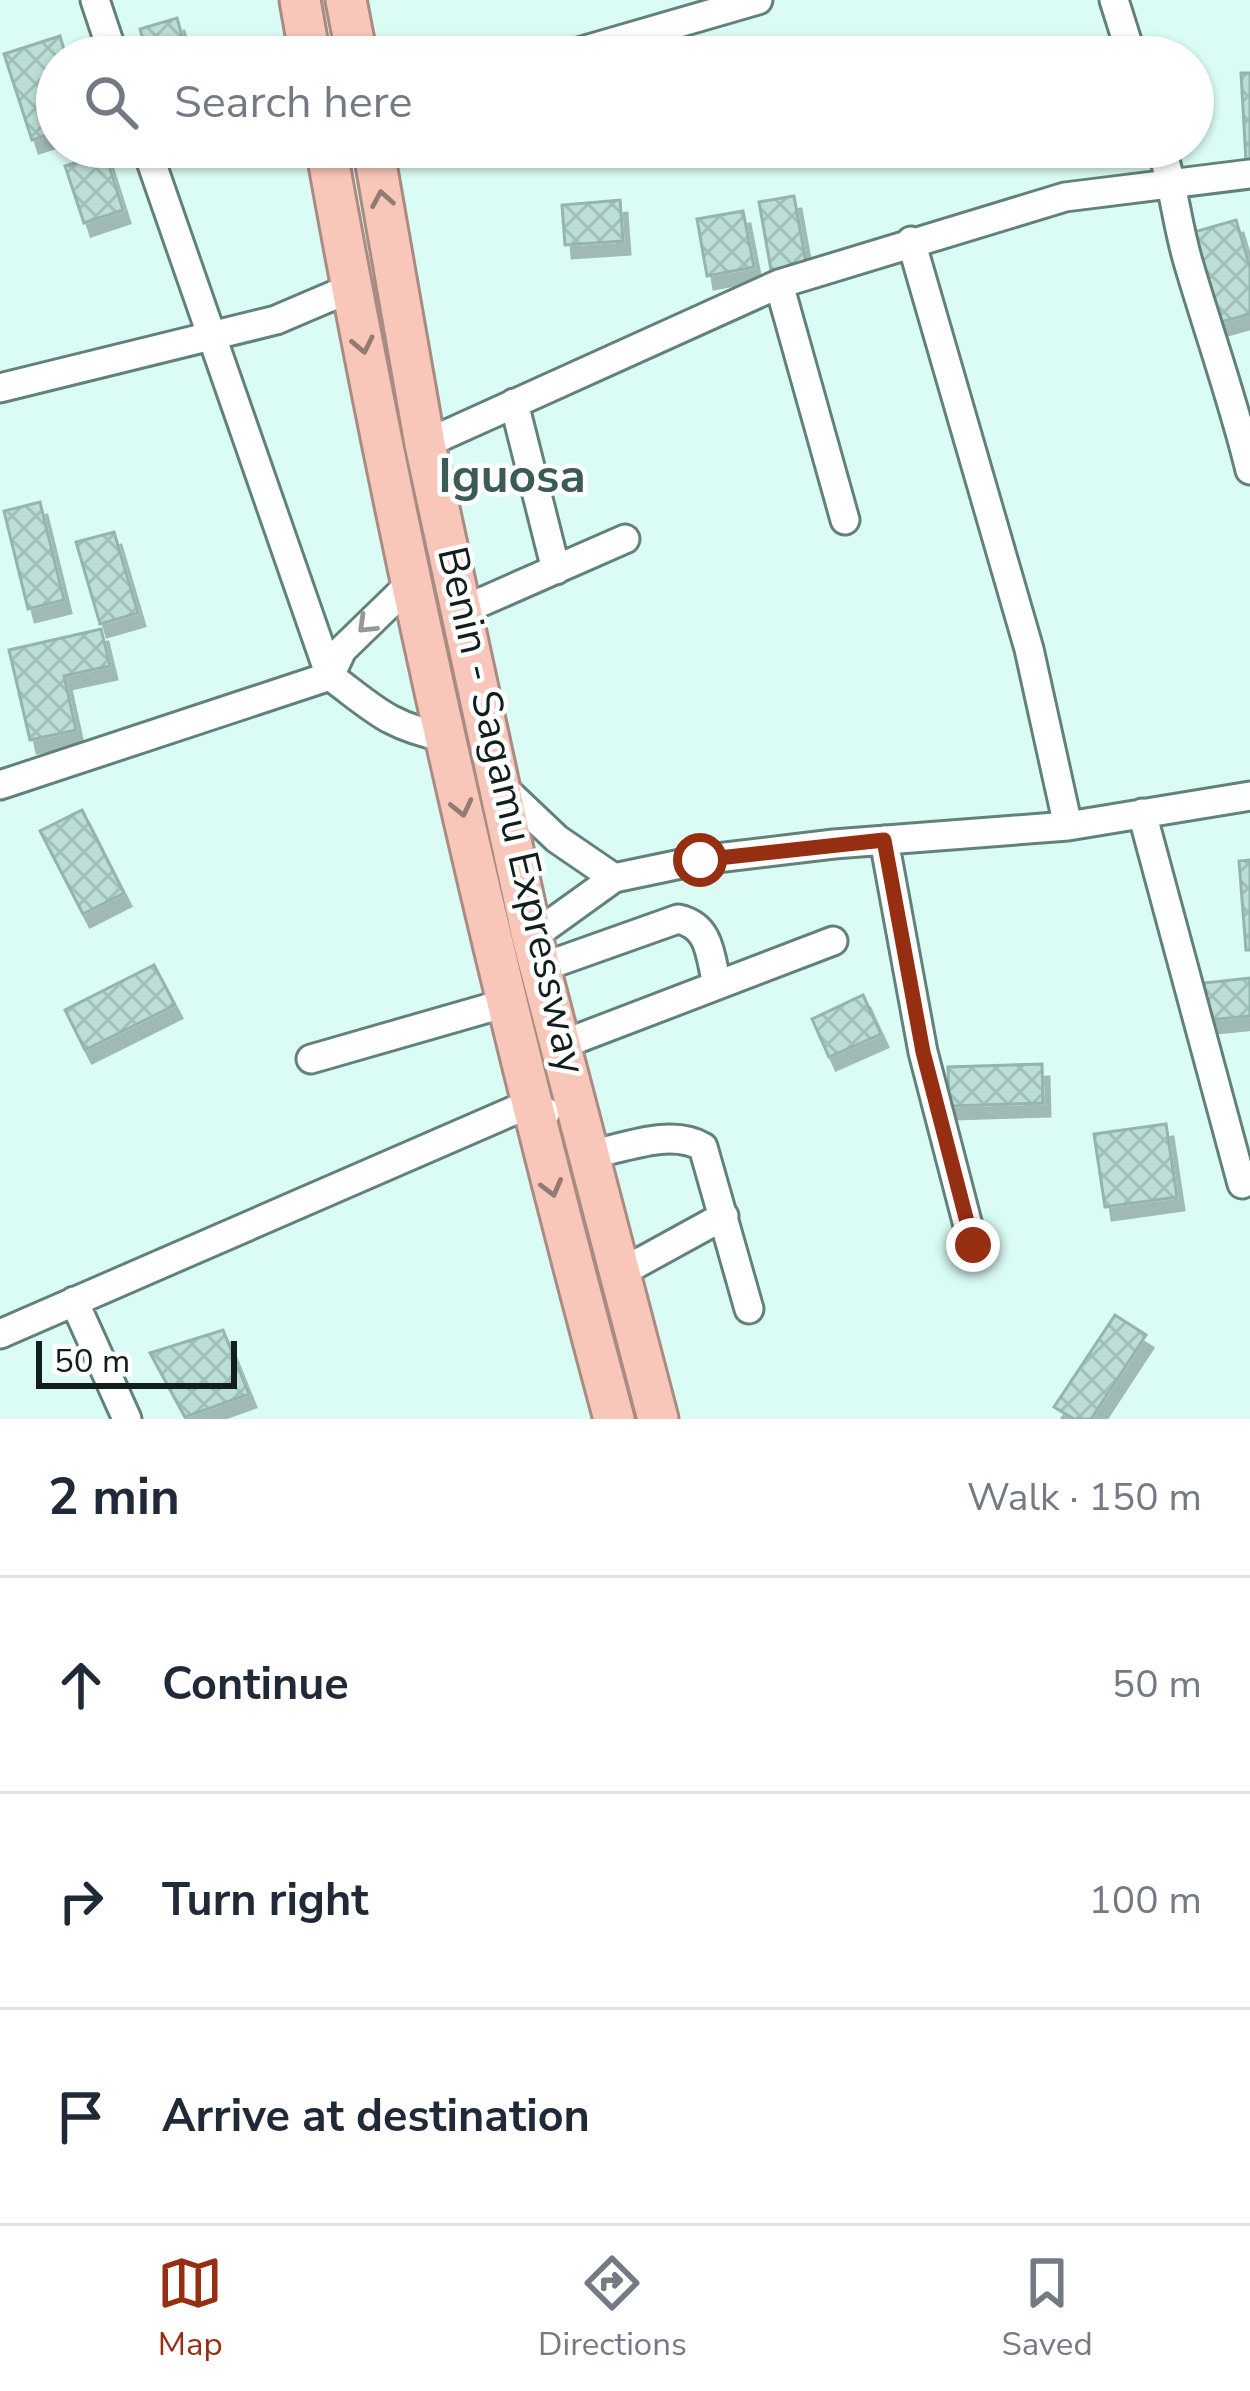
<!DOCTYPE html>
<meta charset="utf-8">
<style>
:root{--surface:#fff;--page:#f2f2f3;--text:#1f2937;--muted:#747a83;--line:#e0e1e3;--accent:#962e12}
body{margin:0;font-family:"Nunito Sans",sans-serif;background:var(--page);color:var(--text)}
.scale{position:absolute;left:36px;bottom:30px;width:201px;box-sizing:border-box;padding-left:12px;border:6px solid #121e1c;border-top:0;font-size:33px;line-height:42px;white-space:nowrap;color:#121e1c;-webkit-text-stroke:9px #fff;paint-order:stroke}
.stop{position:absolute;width:36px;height:36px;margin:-27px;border:9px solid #962e12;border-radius:50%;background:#fff}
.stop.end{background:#962e12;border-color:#fff;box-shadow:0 3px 12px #0008}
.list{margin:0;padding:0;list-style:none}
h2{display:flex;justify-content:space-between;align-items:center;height:156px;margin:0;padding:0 48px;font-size:51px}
h2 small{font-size:39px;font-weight:400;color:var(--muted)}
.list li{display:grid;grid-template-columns:78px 1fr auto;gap:36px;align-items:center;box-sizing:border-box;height:216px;padding:0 48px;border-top:3px solid var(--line)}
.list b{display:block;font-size:45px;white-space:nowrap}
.list em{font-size:39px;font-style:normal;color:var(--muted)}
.icon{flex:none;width:66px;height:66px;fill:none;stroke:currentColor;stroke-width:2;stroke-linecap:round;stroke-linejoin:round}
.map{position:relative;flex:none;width:1250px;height:1419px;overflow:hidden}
.search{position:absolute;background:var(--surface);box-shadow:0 3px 9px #0004;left:36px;right:36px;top:36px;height:132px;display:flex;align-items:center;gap:30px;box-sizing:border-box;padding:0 42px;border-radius:66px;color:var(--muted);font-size:45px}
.sheet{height:804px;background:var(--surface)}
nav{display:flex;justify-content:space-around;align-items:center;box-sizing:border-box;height:168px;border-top:3px solid var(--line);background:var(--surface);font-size:33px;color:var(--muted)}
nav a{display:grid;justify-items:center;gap:6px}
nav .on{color:var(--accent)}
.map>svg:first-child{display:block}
.building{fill:url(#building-cross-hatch);stroke:#94b5ae;stroke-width:3;filter:url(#shadow)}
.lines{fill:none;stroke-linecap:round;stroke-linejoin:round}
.minor-casing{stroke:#62817b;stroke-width:33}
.highway-casing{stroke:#a88c83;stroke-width:45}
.minor{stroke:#fff;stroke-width:27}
.highway{stroke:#f9c7ba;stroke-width:39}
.oneway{stroke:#917b73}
.oneway2{stroke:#949a99}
.route{stroke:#962e12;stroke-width:15}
.labels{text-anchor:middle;stroke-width:9;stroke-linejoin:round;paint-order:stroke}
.street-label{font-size:42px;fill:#121e1c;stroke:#fff}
.quarter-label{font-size:48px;font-weight:bold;fill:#3d5b56;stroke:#fff}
</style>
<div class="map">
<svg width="1250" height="1419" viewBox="0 0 1250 1419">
<defs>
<pattern id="building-cross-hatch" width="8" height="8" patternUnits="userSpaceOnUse" patternTransform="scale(3)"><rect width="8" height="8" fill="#bcded7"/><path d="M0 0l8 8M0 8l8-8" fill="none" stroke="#a1beb8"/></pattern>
<filter id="shadow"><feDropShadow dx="7" dy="13" stdDeviation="0" flood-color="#0004"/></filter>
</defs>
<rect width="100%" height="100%" fill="#dafcf5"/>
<!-- building -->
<path class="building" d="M177 18 188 57H148L140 29Z
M60 36 66 57H57V132L32 140 4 54Z
M1241 73H1250V160L1246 161Z
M105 153 123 210 84 223 65 166Z
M794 196 806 263 771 270 759 202Z
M620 200 623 241 565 245 562 205Z
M743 211 754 267 707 276 697 219Z
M1236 220 1250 267V314L1221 322 1194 232Z
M40 502 64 600 28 609 4 511Z
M114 532 138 613 100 624 76 542Z
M101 629 110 666 64 676 76 730 30 740 9 650Z
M82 810 124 893 83 914 40 831Z
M1250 860V950H1246L1239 861Z
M154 965 175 1005 85 1050 65 1010Z
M1250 978V1016L1208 1020 1204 983Z
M863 995 881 1034 829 1057 812 1019Z
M1042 1064 1043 1103 949 1106 948 1067Z
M1166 1124 1177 1197 1105 1207 1094 1134Z
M1115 1315 1146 1335 1091 1419H1074L1054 1407Z
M223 1330 249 1394 185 1417 150 1353Z"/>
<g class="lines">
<!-- minor casing -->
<g class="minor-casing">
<path id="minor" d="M95 0 114 57
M1114 0 1132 57
M561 57 758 0
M146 147 330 676C377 711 387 725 446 738
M1161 147C1174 186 1177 226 1189 265 1209 333 1233 400 1250 470
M911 241 1029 649 1068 826
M779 284 845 520
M0 388 276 320 351 288
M514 403 556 570
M425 444 779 284 1065 197 1250 174
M461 611 625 539
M499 784 557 839 614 878
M0 785 330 676 342 650 412 582
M1142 813 1242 1184
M884 840 923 1052 973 1245
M532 937 614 878 700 860 834 844 1068 826 1250 796
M540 968 678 919C711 926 710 956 717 985
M561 1045 833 941
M311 1059 506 1003
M589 1155C624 1148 671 1128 703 1147L749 1309
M620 1273 724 1216
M74 1301 127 1419
M0 1334 529 1104 546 1112"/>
</g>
<!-- highway casing -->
<g class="highway-casing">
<path id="highway" d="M300 0 310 57
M346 0 357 57
M326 147C402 575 501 999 614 1419
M373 147 425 444 532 937 658 1419"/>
</g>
<!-- minor -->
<use href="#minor" class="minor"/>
<!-- highway -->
<use href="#highway" class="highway"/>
</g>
<!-- one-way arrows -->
<defs><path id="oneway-chevron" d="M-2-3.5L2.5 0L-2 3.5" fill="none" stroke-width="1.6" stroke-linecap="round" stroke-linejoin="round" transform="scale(3)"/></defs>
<g class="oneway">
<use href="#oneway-chevron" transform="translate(382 199) rotate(-100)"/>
<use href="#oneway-chevron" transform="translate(363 345) rotate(78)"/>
<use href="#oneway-chevron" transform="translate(462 808) rotate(77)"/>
<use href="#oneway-chevron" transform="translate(552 1188) rotate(75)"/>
</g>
<use class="oneway2" href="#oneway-chevron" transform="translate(366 625) rotate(136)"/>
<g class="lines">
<!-- route -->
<path class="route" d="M700 860 884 840 923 1052 973 1245"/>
</g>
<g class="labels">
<!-- street labels -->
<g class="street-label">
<text transform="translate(513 810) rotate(77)" y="15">Benin - Sagamu Expressway</text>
</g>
<!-- quarter labels -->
<g class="quarter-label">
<text x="512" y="492">Iguosa</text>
</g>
</g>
</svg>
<div class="scale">50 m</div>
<div class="stop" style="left:700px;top:860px"></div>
<div class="stop end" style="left:973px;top:1245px"></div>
<div class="search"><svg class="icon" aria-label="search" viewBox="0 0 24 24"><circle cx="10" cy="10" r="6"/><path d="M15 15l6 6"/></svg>Search here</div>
</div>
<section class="sheet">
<h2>2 min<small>Walk · 150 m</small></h2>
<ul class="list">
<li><svg class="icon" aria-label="ahead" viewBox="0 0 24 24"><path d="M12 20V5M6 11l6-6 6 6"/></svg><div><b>Continue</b></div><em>50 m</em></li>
<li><svg class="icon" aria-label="right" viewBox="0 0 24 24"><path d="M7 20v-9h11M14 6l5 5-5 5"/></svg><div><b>Turn right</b></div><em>100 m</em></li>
<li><svg class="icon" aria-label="arrive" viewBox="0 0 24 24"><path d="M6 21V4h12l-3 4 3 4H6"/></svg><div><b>Arrive at destination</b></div></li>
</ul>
</section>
<nav>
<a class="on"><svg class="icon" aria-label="map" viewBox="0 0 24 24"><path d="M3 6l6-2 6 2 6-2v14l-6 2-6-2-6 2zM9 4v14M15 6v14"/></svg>Map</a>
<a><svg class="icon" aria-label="directions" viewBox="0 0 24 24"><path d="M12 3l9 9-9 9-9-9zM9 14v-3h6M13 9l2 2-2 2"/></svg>Directions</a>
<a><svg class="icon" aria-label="saved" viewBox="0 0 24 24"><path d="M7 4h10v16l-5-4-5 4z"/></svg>Saved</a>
</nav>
